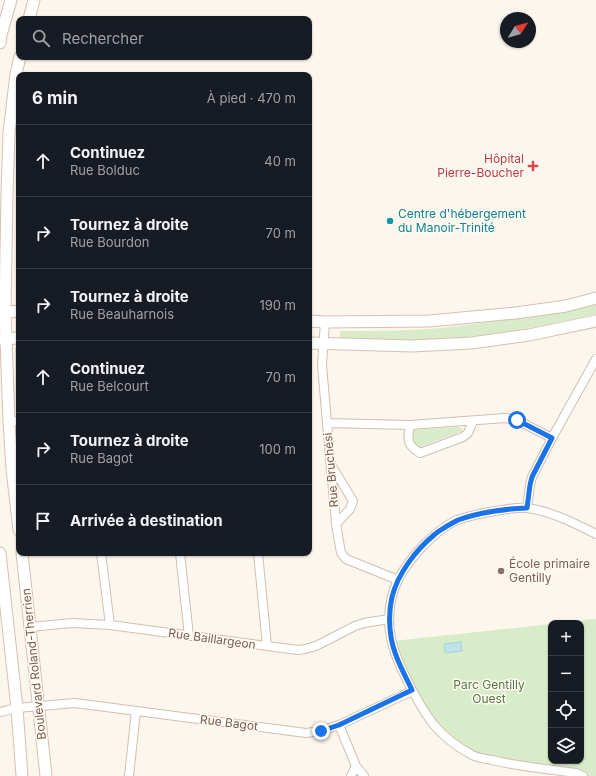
<!DOCTYPE html>
<html lang="fr">
<meta charset="utf-8">
<style>
:root{--surface:#171b24;--page:#20242c;--text:#f1f3f6;--muted:#9ea1a6;--line:#363941}
body{margin:0;font-family:Inter,sans-serif;background:var(--page);color:var(--text)}
.controls{position:absolute;right:12px;bottom:12px;display:grid;overflow:hidden;border-radius:8px;box-shadow:0 1px 3px #0004}
.controls button{width:36px;height:36px;display:grid;place-items:center;padding:0;border:0;border-bottom:1px solid var(--line);background:var(--surface);color:var(--text);font:20px sans-serif}
.compass{position:absolute;left:500px;top:12px;width:36px;height:36px;border-radius:50%;background:var(--surface);box-shadow:0 1px 3px #0004;rotate:53deg}
.stop{position:absolute;width:12px;height:12px;margin:-9px;border:3px solid #1a73e8;border-radius:50%;background:#fff}
.stop.end{background:#1a73e8;border-color:#fff;box-shadow:0 1px 4px #0008}
.list{margin:0;padding:0;list-style:none}
h2{display:flex;justify-content:space-between;align-items:center;height:52px;margin:0;padding:0 16px;font-size:17px}
h2 small{font-size:13px;font-weight:400;color:var(--muted)}
.list li{display:grid;grid-template-columns:26px 1fr auto;gap:12px;align-items:center;box-sizing:border-box;height:72px;padding:0 16px;border-top:1px solid var(--line)}
.list b{display:block;font-size:15px;white-space:nowrap}
.list p{margin:0;font-size:13px;white-space:nowrap;color:var(--muted)}
.list em{font-size:13px;font-style:normal;color:var(--muted)}
.icon{flex:none;width:22px;height:22px;fill:none;stroke:currentColor;stroke-width:2;stroke-linecap:round;stroke-linejoin:round}
.map{position:relative;flex:none;width:596px;height:776px;overflow:hidden}
.search{position:absolute;background:var(--surface);box-shadow:0 1px 3px #0004;left:16px;top:16px;width:296px;height:44px;display:flex;align-items:center;gap:10px;box-sizing:border-box;padding:0 14px;border-radius:8px;color:var(--muted);font-size:15px}
.panel{position:absolute;background:var(--surface);box-shadow:0 1px 3px #0004;left:16px;top:72px;width:296px;height:484px;border-radius:8px}
.map>svg:first-child{display:block}
.green{fill:#d8ecc9}
.water{fill:#bfe3e8;stroke:#a5d3da}
.lines{fill:none;stroke-linecap:round;stroke-linejoin:round}
.street-casing{stroke:#d1beb0;stroke-width:10}
.secondary-casing{stroke:#d6c0b0;stroke-width:13}
.street{stroke:#fff;stroke-width:8}
.secondary{stroke:#fff;stroke-width:11}
.route{stroke:#1a73e8;stroke-width:5}
.health-dot{fill:#e0444e;stroke:#fffaf3;stroke-width:1.5}
.culture-dot{fill:#0f9aa8;stroke:#fffaf3;stroke-width:1.5}
.education-dot{fill:#8d6e63;stroke:#fffaf3;stroke-width:1.5}
.labels{text-anchor:middle;stroke-width:3;stroke-linejoin:round;paint-order:stroke}
.health-label{font-size:12px;fill:#be3a42;stroke:#fffaf3;text-anchor:end}
.culture-label{font-size:12px;fill:#0d838f;stroke:#fffaf3;text-anchor:start}
.street-label{font-size:12px;fill:#7a5c4d;stroke:#fffaf3}
.education-label{font-size:12px;fill:#785e54;stroke:#fffaf3;text-anchor:start}
.park-label{font-size:12px;fill:#537a41;stroke:#fffaf3}
</style>
<div class="map">
<svg width="596" height="776" viewBox="0 0 596 776">
<rect width="100%" height="100%" fill="#fdf6ec"/>
<!-- green -->
<path class="green" d="M596 303V314C538 328 479 338 419 340 392 341 366 339 340 338V331C379 331 419 331 458 326 504 321 550 312 596 303Z
M19 347V417L16 415 15 348Z
M458 427 462 429V431L460 432 417 448 412 443V430Z
M593 619H596V776H587L474 755 440 729 409 680 393 641 551 624V761H581V623H559Z"/>
<!-- water -->
<path class="water" d="M461 642 462 651 445 653 444 644Z"/>
<g class="lines">
<!-- street casing -->
<g class="street-casing">
<path id="street" d="M325 322 322 365 327 423 336 524 341 553 346 559 398 580
M9 421H19
M327 423 410 425 505 418 517 420 552 438
M410 425C407 440 407 445 420 453L463 437 468 433 473 421
M333 468 353 501 350 509 336 524
M527 508 530 485 532 477 552 438 596 359
M101 553 110 625
M180 553 189 636
M258 553 267 646
M30 627 72 623 110 625 267 646 298 650 305 649 316 646 355 626 364 623 389 619
M0 712 17 708 75 703 306 733 321 731 339 725 412 691
M339 725 356 766 364 776
M129 776 136 711
M351 776 356 766
M583 776 576 773C548 769 520 767 492 760 486 759 478 758 472 755 439 737 427 719 410 686 399 664 390 646 389 621 389 607 392 592 398 580 409 558 435 530 457 520 469 516 482 513 495 511 506 509 518 507 528 508 553 512 574 523 596 534"/>
</g>
<!-- secondary casing -->
<g class="secondary-casing">
<path id="secondary" d="M29 19 34 0
M0 43 1 35 11 0
M0 313 19 311
M309 321 325 322 429 321 516 313 566 306 596 298
M0 339 19 338
M309 343 412 346 471 343 529 335 596 321
M19 530 12 469 9 421 5 312 7 194 9 133 16 74 20 57
M0 553 17 708 22 776
M22 553 46 776"/>
</g>
<!-- street -->
<use href="#street" class="street"/>
<!-- secondary -->
<use href="#secondary" class="secondary"/>
</g>
<g class="lines">
<!-- route -->
<path class="route" d="M321 731 339 725 412 690C404 673 394 656 391 637 389 624 389 610 392 597 398 573 416 550 434 535 438 531 443 529 447 526 451 524 454 522 458 520 480 512 503 509 527 508L530 485 532 477 552 438 517 420"/>
</g>
<!-- markers -->
<path class="health-dot" d="M531 160h4v4h4v4h-4v4h-4v-4h-4v-4h4z"/>
<circle class="culture-dot" cx="390" cy="221" r="4"/>
<circle class="education-dot" cx="501" cy="571" r="4"/>
<g class="labels">
<!-- health labels -->
<g class="health-label">
<text x="524" y="163">Hôpital<tspan x="524" dy="14">Pierre-Boucher</tspan></text>
</g>
<!-- culture labels -->
<g class="culture-label">
<text x="398" y="218">Centre d'hébergement<tspan x="398" dy="14">du Manoir-Trinité</tspan></text>
</g>
<!-- street labels -->
<g class="street-label">
<text transform="translate(331 470) rotate(-95)" y="4">Rue Bruchési</text>
<text transform="translate(212 639) rotate(8)" y="4">Rue Baillargeon</text>
<text transform="translate(34 664) rotate(-96)" y="4">Boulevard Roland-Therrien</text>
<text transform="translate(229 723) rotate(7)" y="4">Rue Bagot</text>
</g>
<!-- education labels -->
<g class="education-label">
<text x="509" y="568">École primaire<tspan x="509" dy="14">Gentilly</tspan></text>
</g>
<!-- park labels -->
<g class="park-label">
<text x="489" y="689">Parc Gentilly<tspan x="489" dy="14">Ouest</tspan></text>
</g>
</g>
</svg>
<div class="controls">
<button>+</button>
<button>−</button>
<button><svg class="icon" aria-label="locate" viewBox="0 0 24 24"><circle cx="12" cy="12" r="6"/><path d="M12 2v4M12 18v4M2 12h4M18 12h4"/></svg></button>
<button><svg class="icon" aria-label="layers" viewBox="0 0 24 24"><path d="M12 4l9 5-9 5-9-5zM3 14l9 5 9-5"/></svg></button>
</div>
<svg class="compass" viewBox="-18 -18 36 36"><path d="M0-13l5 13h-10z" fill="#e53935"/><path d="M0 13l5-13h-10z" fill="#9ea1a6"/></svg>
<div class="stop" style="left:517px;top:420px"></div>
<div class="stop end" style="left:321px;top:731px"></div>
<div class="search"><svg class="icon" aria-label="search" viewBox="0 0 24 24"><circle cx="10" cy="10" r="6"/><path d="M15 15l6 6"/></svg>Rechercher</div>
<section class="panel">
<h2>6 min<small>À pied · 470 m</small></h2>
<ul class="list">
<li><svg class="icon" aria-label="ahead" viewBox="0 0 24 24"><path d="M12 20V5M6 11l6-6 6 6"/></svg><div><b>Continuez</b><p>Rue Bolduc</p></div><em>40 m</em></li>
<li><svg class="icon" aria-label="right" viewBox="0 0 24 24"><path d="M7 20v-9h11M14 6l5 5-5 5"/></svg><div><b>Tournez à droite</b><p>Rue Bourdon</p></div><em>70 m</em></li>
<li><svg class="icon" aria-label="right" viewBox="0 0 24 24"><path d="M7 20v-9h11M14 6l5 5-5 5"/></svg><div><b>Tournez à droite</b><p>Rue Beauharnois</p></div><em>190 m</em></li>
<li><svg class="icon" aria-label="ahead" viewBox="0 0 24 24"><path d="M12 20V5M6 11l6-6 6 6"/></svg><div><b>Continuez</b><p>Rue Belcourt</p></div><em>70 m</em></li>
<li><svg class="icon" aria-label="right" viewBox="0 0 24 24"><path d="M7 20v-9h11M14 6l5 5-5 5"/></svg><div><b>Tournez à droite</b><p>Rue Bagot</p></div><em>100 m</em></li>
<li><svg class="icon" aria-label="arrive" viewBox="0 0 24 24"><path d="M6 21V4h12l-3 4 3 4H6"/></svg><div><b>Arrivée à destination</b></div></li>
</ul>
</section>
</div>
